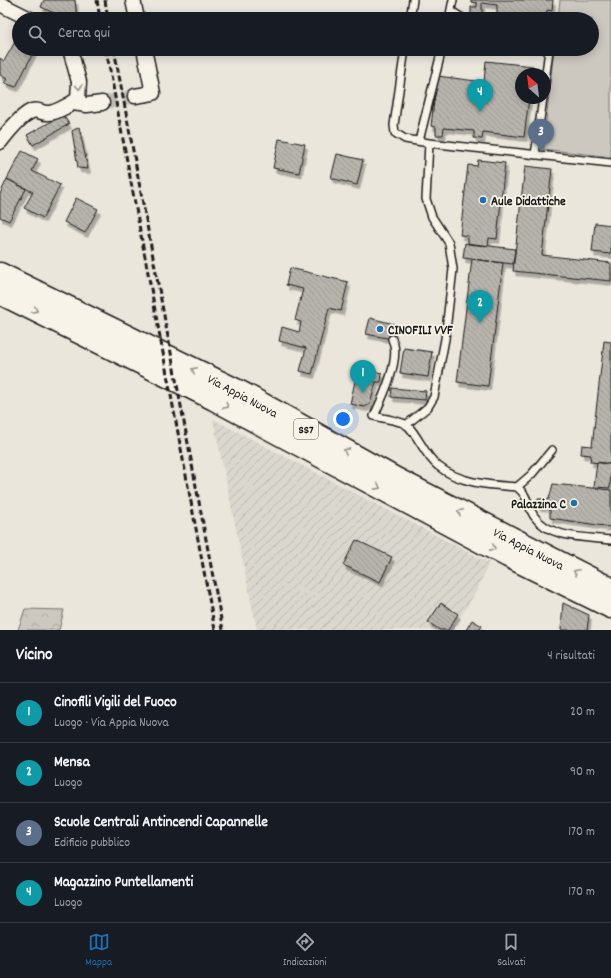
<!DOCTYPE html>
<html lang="it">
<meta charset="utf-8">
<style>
:root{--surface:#171b24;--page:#20242c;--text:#f1f3f6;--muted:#9ea1a6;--line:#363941;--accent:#1f6fb2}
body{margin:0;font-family:Dekko,sans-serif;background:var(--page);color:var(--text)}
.compass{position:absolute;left:515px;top:68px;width:36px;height:36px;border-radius:50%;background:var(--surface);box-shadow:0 2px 10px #0003;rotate:332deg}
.you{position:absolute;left:343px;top:419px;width:14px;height:14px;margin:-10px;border:3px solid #fff;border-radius:50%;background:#1a73e8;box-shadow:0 0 0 6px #1a73e833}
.badge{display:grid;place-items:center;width:26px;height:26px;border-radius:50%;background:var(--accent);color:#fff;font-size:13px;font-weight:700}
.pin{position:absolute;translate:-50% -33px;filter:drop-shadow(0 1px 2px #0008)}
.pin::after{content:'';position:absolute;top:21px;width:14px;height:12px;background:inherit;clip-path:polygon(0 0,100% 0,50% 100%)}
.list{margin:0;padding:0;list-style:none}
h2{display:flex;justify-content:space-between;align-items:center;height:52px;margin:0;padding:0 16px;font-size:17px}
h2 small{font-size:13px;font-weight:400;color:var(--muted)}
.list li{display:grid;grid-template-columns:26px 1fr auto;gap:12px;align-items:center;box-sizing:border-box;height:60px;padding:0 16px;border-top:1px solid var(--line)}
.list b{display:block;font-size:15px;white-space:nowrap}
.list p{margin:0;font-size:13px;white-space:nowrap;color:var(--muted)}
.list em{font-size:13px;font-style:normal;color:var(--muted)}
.icon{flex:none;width:22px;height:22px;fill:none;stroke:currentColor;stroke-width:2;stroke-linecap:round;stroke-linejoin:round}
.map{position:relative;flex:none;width:611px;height:630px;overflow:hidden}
.search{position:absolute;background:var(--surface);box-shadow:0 2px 10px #0003;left:12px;right:12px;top:12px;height:44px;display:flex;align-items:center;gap:10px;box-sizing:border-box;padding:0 14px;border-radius:22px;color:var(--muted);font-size:15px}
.sheet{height:292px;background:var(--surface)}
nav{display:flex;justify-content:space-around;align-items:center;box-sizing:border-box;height:56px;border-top:1px solid var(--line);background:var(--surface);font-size:11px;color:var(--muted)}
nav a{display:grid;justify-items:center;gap:2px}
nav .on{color:var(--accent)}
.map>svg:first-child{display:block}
.industrial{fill:url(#industrial-furrows)}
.forest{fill:url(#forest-crowns);stroke:#74726e}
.park{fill:#ccc8c0;stroke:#74726e}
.building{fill:url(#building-back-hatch);stroke:#1c1c1c;filter:url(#shadow)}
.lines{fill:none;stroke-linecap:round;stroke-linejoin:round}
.minor-tunnel{stroke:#c1beb6;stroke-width:14;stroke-dasharray:14 7;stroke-linecap:butt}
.service-casing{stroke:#1c1c1c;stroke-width:10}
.minor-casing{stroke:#1c1c1c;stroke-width:17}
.primary-casing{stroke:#1c1c1c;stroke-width:25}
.service{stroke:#f7f3e8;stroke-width:7}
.minor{stroke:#f7f3e8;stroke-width:14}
.primary{stroke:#f7f3e8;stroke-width:22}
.rail{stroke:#1c1c1c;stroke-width:3;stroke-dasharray:6 3;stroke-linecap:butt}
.oneway{stroke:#94928c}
.poi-dot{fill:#1f6fb2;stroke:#f7f3e8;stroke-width:1.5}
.labels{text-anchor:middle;stroke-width:3.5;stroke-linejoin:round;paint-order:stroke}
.shield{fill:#f7f3e8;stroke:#5e5c59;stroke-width:1}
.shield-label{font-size:12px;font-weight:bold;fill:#1c1c1c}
.poi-label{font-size:13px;font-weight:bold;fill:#1c1c1c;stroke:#f7f3e8;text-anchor:start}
.street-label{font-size:13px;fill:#1c1c1c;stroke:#f7f3e8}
</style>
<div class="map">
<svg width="611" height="630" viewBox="0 0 611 630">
<defs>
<pattern id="industrial-furrows" width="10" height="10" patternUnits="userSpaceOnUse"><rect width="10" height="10" fill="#dad7ce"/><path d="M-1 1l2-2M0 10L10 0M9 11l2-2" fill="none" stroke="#bab8b0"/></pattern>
<pattern id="forest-crowns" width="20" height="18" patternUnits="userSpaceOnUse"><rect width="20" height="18" fill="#ccc8c0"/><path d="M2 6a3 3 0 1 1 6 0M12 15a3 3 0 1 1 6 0" fill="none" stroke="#afaba4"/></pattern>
<pattern id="building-back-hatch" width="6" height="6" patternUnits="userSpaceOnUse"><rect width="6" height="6" fill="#b6b4ac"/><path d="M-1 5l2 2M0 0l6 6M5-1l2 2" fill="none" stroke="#9c9a93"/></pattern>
<filter id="shadow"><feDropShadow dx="2.5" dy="4.5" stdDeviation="0" flood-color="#0004"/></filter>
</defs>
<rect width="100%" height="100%" fill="#eae6dc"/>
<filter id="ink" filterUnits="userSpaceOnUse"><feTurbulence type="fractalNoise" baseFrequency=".025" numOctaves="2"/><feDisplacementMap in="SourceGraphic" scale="8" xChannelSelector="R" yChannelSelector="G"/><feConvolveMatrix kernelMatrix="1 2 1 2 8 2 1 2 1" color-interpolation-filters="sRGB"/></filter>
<g filter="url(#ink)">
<!-- industrial -->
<path class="industrial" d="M213 419 489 563 476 592 452 630H257Z"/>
<!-- forest -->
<path class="forest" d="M25 609 64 610 59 630H18Z"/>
<!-- park -->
<path class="park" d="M560 0H611V157L543 149 554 49H592V19H558Z"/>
<!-- building -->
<path class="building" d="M44 0H75L77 19H66L41 7Z
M471 0H553L552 11 547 10 546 19H497V5L482 3V16L471 15V7H477V3L471 2Z
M19 35V49H35L16 87 4 83 7 79 0 75V58L4 61Z
M486 61 533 66 532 74H521V98H529L524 137 483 132 482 139 474 138V131L444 128 443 135H436V127L431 126 437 76 484 82Z
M63 115 69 124 33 145 27 135Z
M79 127 88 169 78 168 72 131Z
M279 139 305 144 299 173 273 168Z
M22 151 38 159 32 171 60 185 43 218 24 208 33 192 7 179Z
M337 154 363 160 357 185 331 178Z
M478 160 505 163 497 239 489 238 488 246 468 244V236L460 235 468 165 477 166Z
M525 166 552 169 542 255 611 263V281L513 271Z
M7 179 26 189 9 221 0 217V194Z
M76 198 98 209 85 233 64 222Z
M595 223 611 225V254L592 252Z
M465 243 515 249 513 264 463 258Z
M472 259 503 263 488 386 457 382Z
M290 268 348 282 341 311 329 308 312 374 300 371 306 348 279 341 282 327 299 332 301 322 295 320 303 289 286 285Z
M370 318 394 324 392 339 366 334Z
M604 341 611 342V464L590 462 591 455 581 454 582 445 592 446Z
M404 348 432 352 428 377 400 373Z
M358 368 382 373 381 382H376L370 404 365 407 350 404Z
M392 388 426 391 425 400 391 397Z
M597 462 611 464 610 488 594 487Z
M553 484 611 490V527L550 518V507L537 506 538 499H549Z
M356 540 392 557 380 582 343 565Z
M441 603 458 614 448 630H440L428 622Z
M563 603 589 615 587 630H561Z
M472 620 482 626 479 630H466Z"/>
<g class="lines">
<!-- minor-tunnel -->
<path class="minor-tunnel" d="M102 103 135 96"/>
<!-- service casing -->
<g class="service-casing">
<path id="service" d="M451 11 464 19
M410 19 413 0
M449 19 453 0
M405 49 394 125 395 133 405 139 429 143 611 163
M544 49 549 50 545 81
M419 141 442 49
M535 155 543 98
M392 339C402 358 382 399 374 416 381 418 402 421 407 425 418 435 425 456 438 466 460 484 491 485 517 487L531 475 552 450
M406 425 428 407 434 397 445 339 453 269 449 243 432 217 426 199 429 143
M517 487C530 498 526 504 534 516 550 539 586 537 611 540"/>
</g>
<!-- minor casing -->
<g class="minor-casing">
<path id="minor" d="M133 0 137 19
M0 4 30 19
M135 96 153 93 144 49
M73 103 87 105 102 103
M0 142C7 133 21 115 32 111 38 109 41 113 47 113 54 114 73 103 78 99L79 82 70 49"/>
</g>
<!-- primary casing -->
<g class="primary-casing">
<path id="primary" d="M0 274 242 393 396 479 611 589
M0 293 214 399 508 556 611 607"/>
</g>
<!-- service -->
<use href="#service" class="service"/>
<!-- minor -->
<use href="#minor" class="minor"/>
<!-- primary -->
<use href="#primary" class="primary"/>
<!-- rail -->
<path class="rail" d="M97 0 100 19
M105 0 108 19
M106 49 215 630
M114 49 223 630"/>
</g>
<!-- one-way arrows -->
<defs><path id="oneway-chevron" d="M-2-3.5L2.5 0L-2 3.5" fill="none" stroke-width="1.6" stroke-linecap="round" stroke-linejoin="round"/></defs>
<g class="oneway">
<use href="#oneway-chevron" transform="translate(79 87) rotate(86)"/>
<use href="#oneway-chevron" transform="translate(35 310) rotate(26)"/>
<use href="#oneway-chevron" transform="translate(194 370) rotate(-154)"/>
<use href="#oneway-chevron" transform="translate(226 406) rotate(28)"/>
<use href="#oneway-chevron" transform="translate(346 451) rotate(-151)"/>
<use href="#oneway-chevron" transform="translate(378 487) rotate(28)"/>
<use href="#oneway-chevron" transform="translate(460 512) rotate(-153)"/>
<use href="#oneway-chevron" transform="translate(493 548) rotate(28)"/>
<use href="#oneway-chevron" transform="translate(576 572) rotate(-154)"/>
</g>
</g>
<!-- markers -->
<g class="poi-dot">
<circle cx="483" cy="200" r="4"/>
<circle cx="380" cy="329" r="4"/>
<circle cx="574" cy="503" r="4"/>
</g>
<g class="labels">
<!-- shield labels -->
<rect class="shield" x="294" y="419" width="24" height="20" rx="3"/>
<g class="shield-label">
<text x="306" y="433">SS7</text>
</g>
<!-- poi labels -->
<g class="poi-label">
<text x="491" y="205">Aule Didattiche</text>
<text x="388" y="334">CINOFILI VVF</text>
<text x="566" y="508" text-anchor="end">Palazzina C</text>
</g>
<!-- street labels -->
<g class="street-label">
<text transform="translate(243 395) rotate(28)" y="5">Via Appia Nuova</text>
<text transform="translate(529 548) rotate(27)" y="5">Via Appia Nuova</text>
</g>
</g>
</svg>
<svg class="compass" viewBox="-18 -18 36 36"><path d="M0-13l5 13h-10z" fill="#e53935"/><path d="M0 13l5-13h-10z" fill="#9ea1a6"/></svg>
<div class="you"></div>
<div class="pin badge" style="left:363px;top:393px;background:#0f9aa8">1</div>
<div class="pin badge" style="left:480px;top:323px;background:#0f9aa8">2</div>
<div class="pin badge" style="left:541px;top:152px;background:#5c6f8a">3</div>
<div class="pin badge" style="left:480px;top:112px;background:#0f9aa8">4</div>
<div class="search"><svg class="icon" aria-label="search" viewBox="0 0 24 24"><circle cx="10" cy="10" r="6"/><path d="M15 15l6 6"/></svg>Cerca qui</div>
</div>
<section class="sheet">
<h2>Vicino<small>4 risultati</small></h2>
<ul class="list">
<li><span class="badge" style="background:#0f9aa8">1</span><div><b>Cinofili Vigili del Fuoco</b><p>Luogo · Via Appia Nuova</p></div><em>20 m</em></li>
<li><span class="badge" style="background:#0f9aa8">2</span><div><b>Mensa</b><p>Luogo</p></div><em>90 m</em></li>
<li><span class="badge" style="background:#5c6f8a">3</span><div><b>Scuole Centrali Antincendi Capannelle</b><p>Edificio pubblico</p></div><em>170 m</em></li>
<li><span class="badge" style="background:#0f9aa8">4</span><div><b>Magazzino Puntellamenti</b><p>Luogo</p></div><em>170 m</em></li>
</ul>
</section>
<nav>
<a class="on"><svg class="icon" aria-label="map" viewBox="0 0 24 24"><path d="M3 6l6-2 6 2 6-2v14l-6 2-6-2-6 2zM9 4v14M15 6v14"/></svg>Mappa</a>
<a><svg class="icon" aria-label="directions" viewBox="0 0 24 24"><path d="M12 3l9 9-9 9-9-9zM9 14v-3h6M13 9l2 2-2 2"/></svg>Indicazioni</a>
<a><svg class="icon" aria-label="saved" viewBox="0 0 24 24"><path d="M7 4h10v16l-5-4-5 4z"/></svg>Salvati</a>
</nav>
